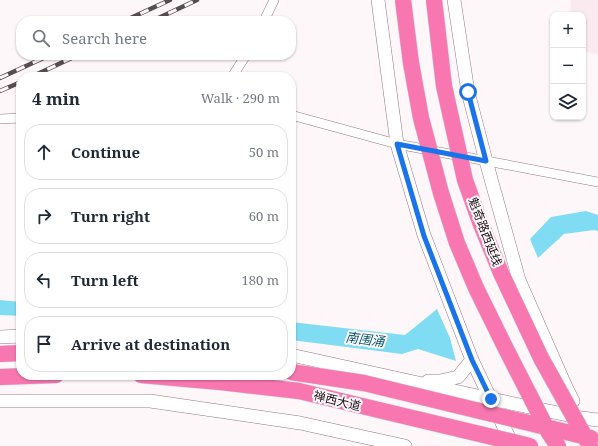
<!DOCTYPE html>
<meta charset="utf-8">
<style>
:root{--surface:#fff;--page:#f2f2f3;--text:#1f2937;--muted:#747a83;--line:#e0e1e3}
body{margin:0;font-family:"Noto Serif","Noto Sans SC",serif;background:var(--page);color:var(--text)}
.controls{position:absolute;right:12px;top:12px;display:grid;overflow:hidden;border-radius:8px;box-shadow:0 1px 3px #0004}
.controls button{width:36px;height:36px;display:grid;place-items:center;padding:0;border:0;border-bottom:1px solid var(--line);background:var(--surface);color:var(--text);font:20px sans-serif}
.stop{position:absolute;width:12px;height:12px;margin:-9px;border:3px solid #1a73e8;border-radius:50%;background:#fff}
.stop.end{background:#1a73e8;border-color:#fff;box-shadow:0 1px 4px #0008}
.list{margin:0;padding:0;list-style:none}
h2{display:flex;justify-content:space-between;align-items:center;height:52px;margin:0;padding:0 16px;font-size:17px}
h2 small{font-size:13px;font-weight:400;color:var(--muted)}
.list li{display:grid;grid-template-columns:26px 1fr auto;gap:12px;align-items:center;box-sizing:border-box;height:56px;margin:0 8px 8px;padding:0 8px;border:1px solid var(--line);border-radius:16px}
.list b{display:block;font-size:15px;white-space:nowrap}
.list em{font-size:13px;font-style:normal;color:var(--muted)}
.icon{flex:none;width:22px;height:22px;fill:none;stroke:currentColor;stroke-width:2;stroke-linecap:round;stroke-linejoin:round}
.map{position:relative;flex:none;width:598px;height:446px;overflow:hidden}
.search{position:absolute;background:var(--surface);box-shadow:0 1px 3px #0004;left:16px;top:16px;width:280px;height:44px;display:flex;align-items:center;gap:10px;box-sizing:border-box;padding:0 14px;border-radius:16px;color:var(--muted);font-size:15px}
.panel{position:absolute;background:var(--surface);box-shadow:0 1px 3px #0004;left:16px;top:72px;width:280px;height:308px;border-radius:16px}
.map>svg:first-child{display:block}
.built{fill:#fae9ef}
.water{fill:#7fdcf3}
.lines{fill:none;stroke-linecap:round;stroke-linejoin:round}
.street-casing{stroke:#967783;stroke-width:10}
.secondary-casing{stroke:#967783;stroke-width:14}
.highway-casing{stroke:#d6d4d5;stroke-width:17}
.street{stroke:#fff;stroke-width:9}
.secondary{stroke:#fff;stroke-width:13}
.highway{stroke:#f877b1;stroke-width:16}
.rail-casing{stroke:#574d50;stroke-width:4.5}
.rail{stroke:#fef7fa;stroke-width:3;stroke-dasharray:9;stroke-linecap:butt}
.highway-bridge-casing{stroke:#d6d4d5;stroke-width:17;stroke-linecap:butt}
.highway-bridge{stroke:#f877b1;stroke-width:16}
.route{stroke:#1a73e8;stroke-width:5}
.labels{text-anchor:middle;stroke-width:4;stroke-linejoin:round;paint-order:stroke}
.street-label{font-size:12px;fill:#1a0f13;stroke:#fef7fa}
.water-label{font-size:13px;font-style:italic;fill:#025868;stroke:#fef7fa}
</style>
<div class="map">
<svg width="598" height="446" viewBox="0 0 598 446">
<rect width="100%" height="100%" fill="#fef7fa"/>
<!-- built -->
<path class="built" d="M571 0H598V54L583 51V15H570Z"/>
<!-- water -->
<path class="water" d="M586 211 598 215V231L594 230 564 234 538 258 530 239 551 217Z
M0 300 21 302V316L0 315Z
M437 309 450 338 456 361 418 349 402 354 291 340V322L405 335Z"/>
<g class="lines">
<!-- street casing -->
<g class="street-casing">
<path id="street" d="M264 21 274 0
M232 77 246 55
M291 115 397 144 598 182
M0 119 21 118"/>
</g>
<!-- secondary casing -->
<g class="secondary-casing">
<path id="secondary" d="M378 0 397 144 424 235 472 360 513 446
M454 0 468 92 486 161 519 280 566 387 573 401
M0 337 21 336
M291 355 491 399 582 418 598 420
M428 381H440L458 377 472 360
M0 401H150L300 423 405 446"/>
</g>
<!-- highway casing -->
<g class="highway-casing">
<path id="highway" d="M0 354 21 353
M0 377 56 375"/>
</g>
<!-- street -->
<use href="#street" class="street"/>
<!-- secondary -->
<use href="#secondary" class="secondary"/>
<!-- highway -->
<use href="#highway" class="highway"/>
<!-- rail casing -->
<g class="rail-casing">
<path id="rail" d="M124 21 170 0
M152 21 197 0
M31 77 78 55
M0 78 50 55
M0 91 21 82"/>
</g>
<!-- rail -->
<use href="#rail" class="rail"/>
<!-- highway-bridge casing -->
<g class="highway-bridge-casing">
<path id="highway-bridge" d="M403 0 411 63 421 118 441 193 457 243 476 288 505 347 549 433 558 446
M434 0 444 86 465 180 480 222 501 273 541 358 590 446
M291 372 364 383 591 438
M141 375 220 382 299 391 530 446"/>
</g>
<!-- highway-bridge -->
<use href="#highway-bridge" class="highway-bridge"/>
</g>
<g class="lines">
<!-- route -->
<path class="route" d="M468 92 486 161 397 144 424 236 472 360 491 399"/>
</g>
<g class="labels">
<!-- street labels -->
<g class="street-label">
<text transform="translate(485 232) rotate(69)" y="4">魁奇路西延线</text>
<text transform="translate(337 401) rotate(14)" y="4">禅西大道</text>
</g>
<!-- water labels -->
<g class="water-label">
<text transform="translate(365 339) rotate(7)" y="5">南围涌</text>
</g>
</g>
</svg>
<div class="controls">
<button>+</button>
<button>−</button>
<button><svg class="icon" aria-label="layers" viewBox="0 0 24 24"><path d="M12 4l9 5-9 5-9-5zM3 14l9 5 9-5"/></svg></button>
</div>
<div class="stop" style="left:468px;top:92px"></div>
<div class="stop end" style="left:491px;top:399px"></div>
<div class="search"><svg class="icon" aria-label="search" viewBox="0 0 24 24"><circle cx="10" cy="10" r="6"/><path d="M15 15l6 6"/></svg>Search here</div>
<section class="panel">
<h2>4 min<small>Walk · 290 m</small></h2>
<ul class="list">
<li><svg class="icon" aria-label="ahead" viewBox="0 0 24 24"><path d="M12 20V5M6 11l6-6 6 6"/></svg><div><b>Continue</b></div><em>50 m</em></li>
<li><svg class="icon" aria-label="right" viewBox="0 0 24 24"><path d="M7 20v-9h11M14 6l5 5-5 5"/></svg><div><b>Turn right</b></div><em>60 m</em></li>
<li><svg class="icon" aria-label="left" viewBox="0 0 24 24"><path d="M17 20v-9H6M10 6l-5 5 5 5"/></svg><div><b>Turn left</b></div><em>180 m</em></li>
<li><svg class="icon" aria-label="arrive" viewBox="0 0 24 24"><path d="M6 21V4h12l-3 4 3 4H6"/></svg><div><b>Arrive at destination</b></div></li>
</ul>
</section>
</div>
